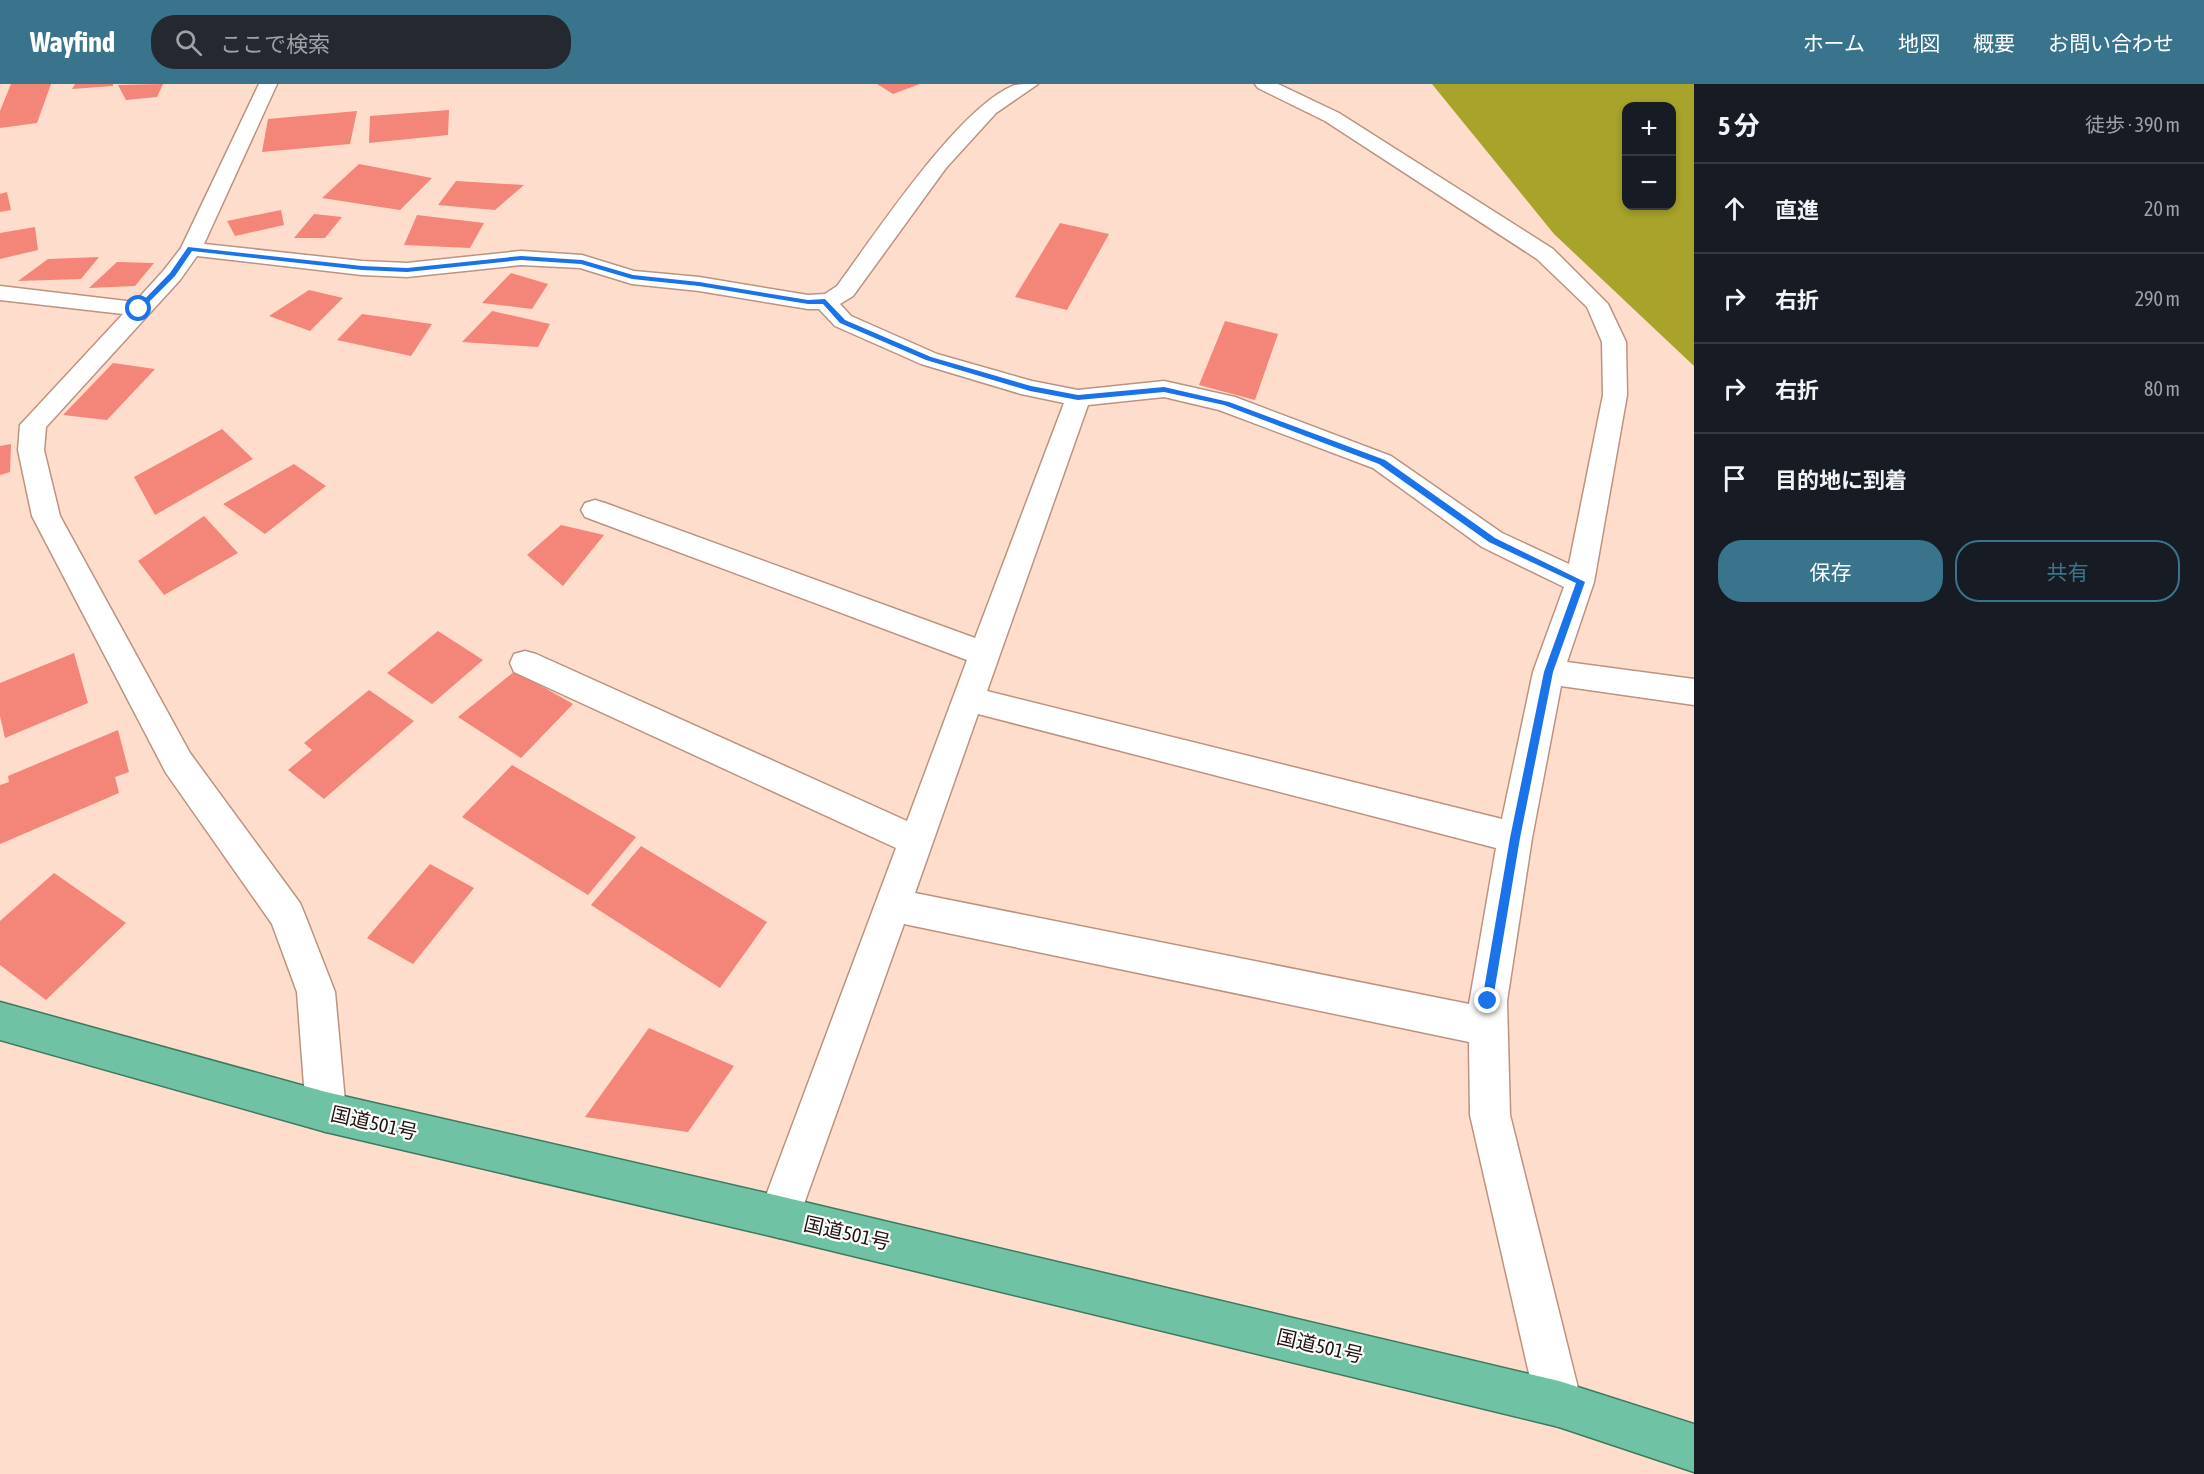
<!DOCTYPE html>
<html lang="ja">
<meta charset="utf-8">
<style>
:root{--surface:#171b24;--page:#242831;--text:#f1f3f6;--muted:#9ea1a6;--line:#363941;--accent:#39748c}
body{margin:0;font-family:"Asap Condensed","Noto Sans JP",sans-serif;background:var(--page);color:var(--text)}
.controls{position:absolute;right:18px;top:18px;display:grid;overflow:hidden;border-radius:12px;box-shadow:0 3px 9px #0003}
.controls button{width:54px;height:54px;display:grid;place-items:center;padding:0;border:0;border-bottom:2px solid var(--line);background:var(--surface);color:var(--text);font:30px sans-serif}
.stop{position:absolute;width:18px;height:18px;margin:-14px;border:4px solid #1a73e8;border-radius:50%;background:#fff}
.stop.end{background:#1a73e8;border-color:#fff;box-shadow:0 2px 6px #0008}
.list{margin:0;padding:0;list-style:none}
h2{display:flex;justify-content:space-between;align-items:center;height:78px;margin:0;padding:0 24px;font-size:26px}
h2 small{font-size:20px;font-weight:400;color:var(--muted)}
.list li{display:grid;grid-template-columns:39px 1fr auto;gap:18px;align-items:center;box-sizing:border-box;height:90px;padding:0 24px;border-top:2px solid var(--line)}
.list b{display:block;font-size:22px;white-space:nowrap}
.list em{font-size:20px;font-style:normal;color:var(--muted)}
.actions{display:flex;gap:12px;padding:18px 24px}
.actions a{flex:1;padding:14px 0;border:2px solid var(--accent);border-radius:24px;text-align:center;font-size:21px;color:var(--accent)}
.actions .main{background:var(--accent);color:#fff}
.icon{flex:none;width:33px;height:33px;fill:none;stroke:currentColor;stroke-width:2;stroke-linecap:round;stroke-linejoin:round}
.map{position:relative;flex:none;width:1694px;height:1390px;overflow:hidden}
header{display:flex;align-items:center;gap:36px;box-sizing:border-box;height:84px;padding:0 30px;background:var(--accent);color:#fff}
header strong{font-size:28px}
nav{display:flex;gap:33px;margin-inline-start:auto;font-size:21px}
.search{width:420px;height:54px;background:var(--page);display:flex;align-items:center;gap:15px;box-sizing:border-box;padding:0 21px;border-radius:24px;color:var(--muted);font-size:22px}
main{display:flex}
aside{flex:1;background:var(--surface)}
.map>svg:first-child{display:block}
.forest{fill:#a8a42b;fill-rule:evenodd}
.building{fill:#f38579}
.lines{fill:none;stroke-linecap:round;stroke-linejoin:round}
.minor-casing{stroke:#bb9380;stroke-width:3}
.trunk-casing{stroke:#3c7a60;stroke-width:3}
.minor{fill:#fff;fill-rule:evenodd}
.trunk{fill:#6fc2a4;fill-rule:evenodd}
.route{fill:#1a73e8}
.labels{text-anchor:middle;stroke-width:4.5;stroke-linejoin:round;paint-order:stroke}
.near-street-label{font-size:20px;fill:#21130c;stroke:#fff}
</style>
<header>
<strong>Wayfind</strong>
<div class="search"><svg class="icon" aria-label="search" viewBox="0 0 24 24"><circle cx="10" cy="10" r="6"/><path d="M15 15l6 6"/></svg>ここで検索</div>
<nav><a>ホーム</a><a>地図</a><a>概要</a><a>お問い合わせ</a></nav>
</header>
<main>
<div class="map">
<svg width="1694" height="1390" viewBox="0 0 1694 1390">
<rect width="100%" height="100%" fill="#fdc"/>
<!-- forest -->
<path class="forest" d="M1432 0H1694V282L1554 150ZM1626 22H1672V122H1626Z"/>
<!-- building -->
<path class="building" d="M11 0H51L37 39 0 44V27Z
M75 0H113V2L72 5Z
M163 0 157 13 126 16 118 1Z
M877 0H920L893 10Z
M449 26 448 51 369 59 370 32Z
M357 27 350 60 262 68 268 35Z
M359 80 432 94 400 126 322 114Z
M456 97 524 101 495 126 438 121Z
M7 108 11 126 0 128V110Z
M281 126 284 141 235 152 227 137Z
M314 130 342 133 325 154H294Z
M417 131 484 139 470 164 404 161Z
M1060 139 1109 150 1067 226 1015 213Z
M35 143 38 166 0 175V149Z
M99 173 81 195 18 197 48 175Z
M117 178 154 179 135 202 89 204Z
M511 189 548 200 532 225 482 219Z
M309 206 343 214 310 247 269 232Z
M492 227 550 240 538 263 462 258Z
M362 230 432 240 411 272 337 256Z
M1225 237 1278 250 1255 316 1199 301Z
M113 279 155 285 107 336 63 331Z
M222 345 253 375 155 431 134 393Z
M11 360 10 388 0 391V362Z
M294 380 326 402 265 450 223 420Z
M204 432 238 469 164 511 138 477Z
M561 441 604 451 563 502 527 471Z
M438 547 483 576 432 620 387 589Z
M74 569 88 619 5 654 0 632V599Z
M515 587 573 620 521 674 458 633Z
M369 606 414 637 324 715 288 686 312 666 304 659Z
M118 646 129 688 115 693 119 709 0 760V701L9 698 8 692Z
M512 681 636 753 588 811 462 733Z
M641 762 767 838 720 904 591 821Z
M430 780 474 804 413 880 367 854Z
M54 789 126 839 46 916 0 881V837Z
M649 944 734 982 688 1048 585 1033Z"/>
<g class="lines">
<!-- minor casing -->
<g class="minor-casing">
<path id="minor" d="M259 0H277L204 160 362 177 407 179 521 167 582 171 634 187 699 193 808 211 825 210 837 202C874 152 960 21 1015 1 1022 0 1031 0 1038 0L996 29 946 84 853 212 840 220 851 232 937 270 1032 297 1078 306 1164 297 1235 313 1391 372 1502 449 1569 480 1603 311 1602 258 1587 223 1537 175 1325 37 1258 4 1255 0H1278L1339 29 1553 165 1608 220 1626 258 1627 311 1594 498 1567 578 1694 595V621L1561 602 1532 754 1507 917 1510 1031 1582 1320 1575 1336 1559 1343 1543 1336 1536 1320 1470 1031 1469 958 904 840 794 1148 779 1154 764 1148 758 1133 896 764 514 588 510 579 514 570 525 567 536 570 907 737 967 576 585 433 581 426 585 419 595 416 605 419 975 554 1064 319 1021 310 921 280 835 242 819 225H808L699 207 632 200 580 184 521 181 407 193 362 191 197 172 180 196 46 343 44 366 60 432 190 669 300 819 305 831 335 908 346 1028 340 1042 326 1048 312 1042 306 1028 297 908 272 840 166 689 32 432 18 366 20 341 123 230 0 216V202L135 218 164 186 181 164ZM1164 313 1219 326 1373 384 1482 463 1564 503 1533 588 1502 735 987 607 1088 321ZM978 630 1496 764 1469 920 915 809Z"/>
</g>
<!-- trunk casing -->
<g class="trunk-casing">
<path id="trunk" d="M0 918 326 1008 779 1112 1559 1297 1694 1340V1388L1559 1343 779 1154 326 1048 0 956Z"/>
</g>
<!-- minor -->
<use href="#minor" class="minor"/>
<!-- trunk -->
<use href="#trunk" class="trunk"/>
</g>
<!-- route -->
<path class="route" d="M188 163 362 182 407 184 521 172 582 176 633 191 699 198 808 216 825 215 845 236 931 273 1031 302 1078 311 1164 303 1229 318 1385 376 1495 454 1585 498 1553 588 1520 754 1492 921H1484L1482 917 1510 754 1544 588 1576 499 1489 458 1379 380 1224 321 1164 308 1078 316 1030 307 926 276 840 239 823 220H808L699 202 632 195 581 180 521 176 407 188 362 186 192 167 175 192 141 226H137V223L170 189Z"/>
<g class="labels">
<!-- near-street labels -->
<g class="near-street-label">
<text transform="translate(374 1039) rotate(13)" y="7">国道501号</text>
<text transform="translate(847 1149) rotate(13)" y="7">国道501号</text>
<text transform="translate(1320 1262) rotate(13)" y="7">国道501号</text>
</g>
</g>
</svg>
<div class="controls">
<button>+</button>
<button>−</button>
</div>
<div class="stop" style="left:139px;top:225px"></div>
<div class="stop end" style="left:1488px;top:917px"></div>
</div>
<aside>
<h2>5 分<small>徒歩 · 390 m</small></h2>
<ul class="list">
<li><svg class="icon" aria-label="ahead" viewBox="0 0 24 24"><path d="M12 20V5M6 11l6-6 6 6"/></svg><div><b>直進</b></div><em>20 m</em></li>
<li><svg class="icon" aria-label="right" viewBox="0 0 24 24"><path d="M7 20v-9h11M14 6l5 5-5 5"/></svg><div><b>右折</b></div><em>290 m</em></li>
<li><svg class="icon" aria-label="right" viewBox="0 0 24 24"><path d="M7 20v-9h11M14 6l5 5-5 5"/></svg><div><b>右折</b></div><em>80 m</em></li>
<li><svg class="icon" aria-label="arrive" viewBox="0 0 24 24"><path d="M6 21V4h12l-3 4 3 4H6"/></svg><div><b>目的地に到着</b></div></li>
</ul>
<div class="actions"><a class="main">保存</a><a>共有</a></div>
</aside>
</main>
